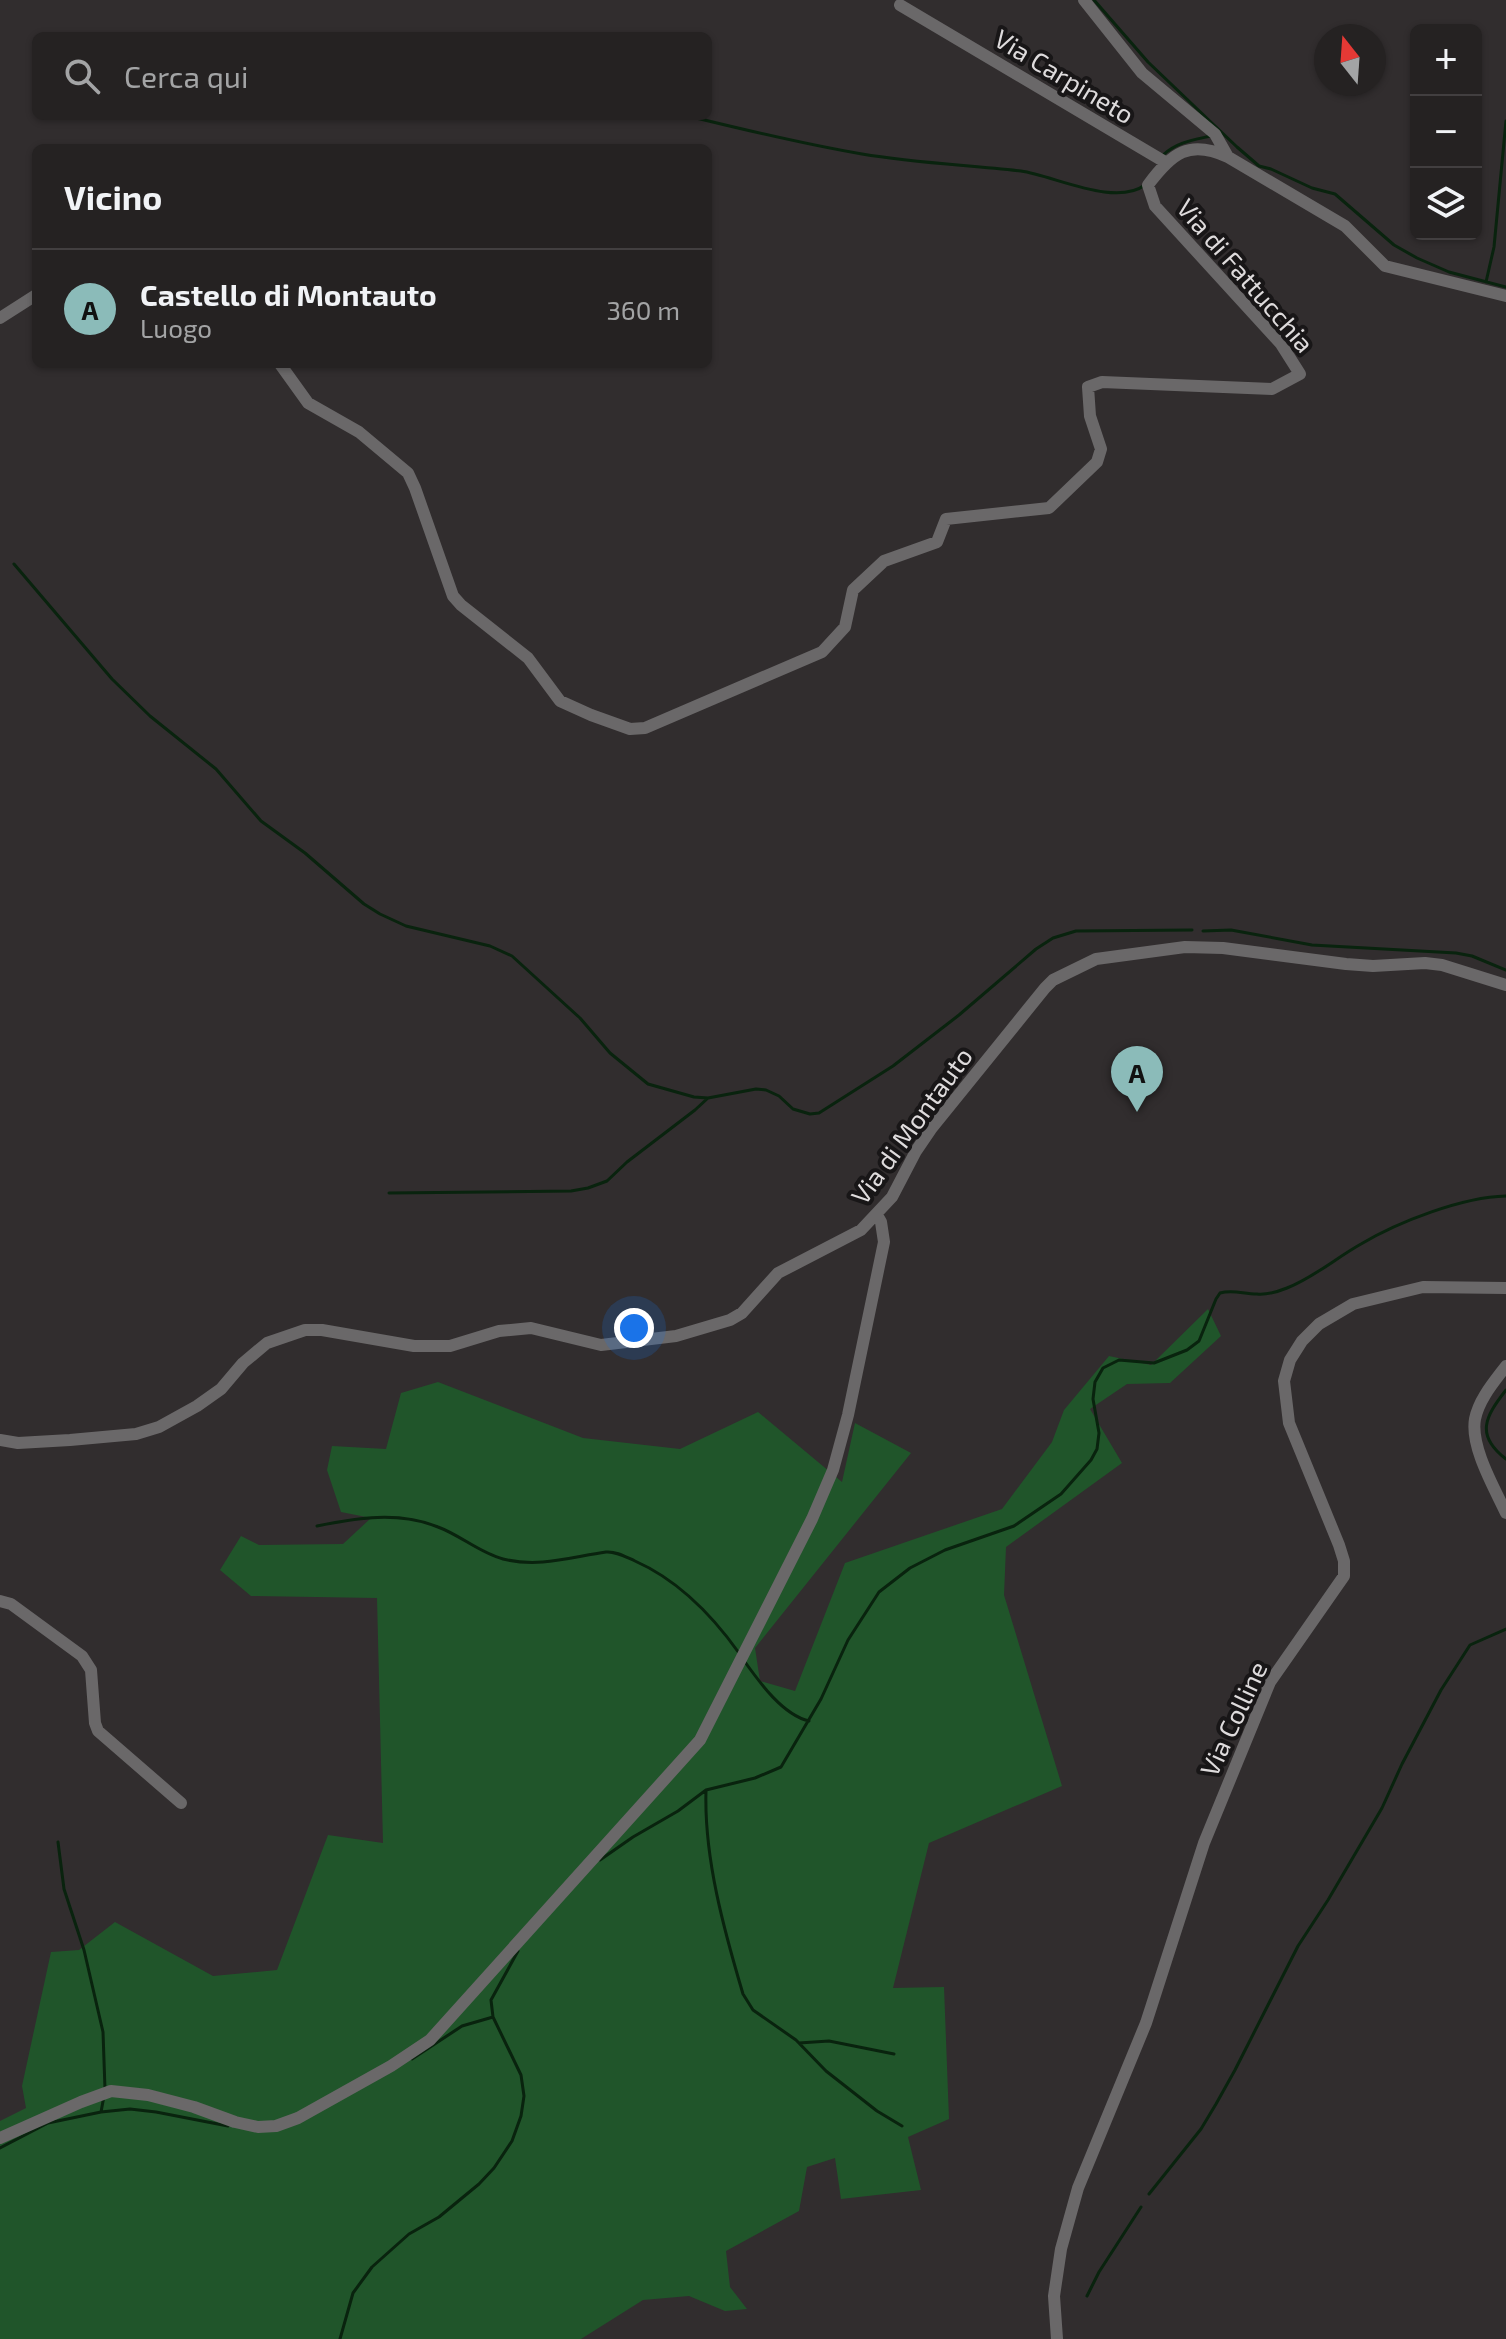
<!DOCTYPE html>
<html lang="it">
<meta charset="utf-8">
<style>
:root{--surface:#252222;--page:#312f2f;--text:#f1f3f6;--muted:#a3a4a5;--line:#423f40;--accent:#8bbbb9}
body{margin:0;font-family:"Exo 2",sans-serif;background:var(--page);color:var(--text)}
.controls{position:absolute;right:24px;top:24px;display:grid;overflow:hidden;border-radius:12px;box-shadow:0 2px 6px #0004}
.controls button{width:72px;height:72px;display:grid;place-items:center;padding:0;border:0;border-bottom:2px solid var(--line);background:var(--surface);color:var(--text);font:40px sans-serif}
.compass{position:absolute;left:1314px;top:24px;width:72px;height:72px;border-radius:50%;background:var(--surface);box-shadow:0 2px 6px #0004;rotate:343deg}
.you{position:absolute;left:634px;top:1328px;width:28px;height:28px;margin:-20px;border:6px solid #fff;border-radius:50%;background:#1a73e8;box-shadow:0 0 0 12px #1a73e833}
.badge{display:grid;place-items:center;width:52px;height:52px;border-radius:50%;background:var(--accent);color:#111;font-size:26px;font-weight:700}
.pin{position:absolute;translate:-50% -66px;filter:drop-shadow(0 2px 4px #0008)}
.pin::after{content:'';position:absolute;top:42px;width:28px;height:24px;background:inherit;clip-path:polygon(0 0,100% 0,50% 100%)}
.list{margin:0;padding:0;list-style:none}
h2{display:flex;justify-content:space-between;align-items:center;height:104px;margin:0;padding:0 32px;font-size:34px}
h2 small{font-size:26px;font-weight:400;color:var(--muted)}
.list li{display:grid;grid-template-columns:52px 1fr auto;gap:24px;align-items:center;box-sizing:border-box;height:120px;padding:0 32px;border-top:2px solid var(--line)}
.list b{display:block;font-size:30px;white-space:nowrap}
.list p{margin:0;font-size:26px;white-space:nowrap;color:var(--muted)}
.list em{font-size:26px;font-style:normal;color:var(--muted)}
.icon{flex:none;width:44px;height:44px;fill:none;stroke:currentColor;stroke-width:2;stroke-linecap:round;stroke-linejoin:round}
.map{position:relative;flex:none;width:1506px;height:2339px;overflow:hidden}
.search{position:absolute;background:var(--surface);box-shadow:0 2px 6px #0004;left:32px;top:32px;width:680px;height:88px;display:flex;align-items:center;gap:20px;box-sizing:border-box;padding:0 28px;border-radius:12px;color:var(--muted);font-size:30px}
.panel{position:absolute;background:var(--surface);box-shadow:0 2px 6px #0004;left:32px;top:144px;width:680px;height:224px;border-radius:12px}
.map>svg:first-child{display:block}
.green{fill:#20552a}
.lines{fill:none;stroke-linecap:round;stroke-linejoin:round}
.stream{stroke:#09230e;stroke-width:3}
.minor{stroke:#6a6869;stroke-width:12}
.labels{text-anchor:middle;stroke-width:8;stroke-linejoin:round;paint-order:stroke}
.street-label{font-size:26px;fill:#dedbdc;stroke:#181617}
</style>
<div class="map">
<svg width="1506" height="2339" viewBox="0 0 1506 2339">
<rect width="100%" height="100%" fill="#312d2e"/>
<!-- green -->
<path class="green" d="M1208 1309 1221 1336 1170 1383 1127 1384 1090 1409 1122 1463 1006 1547 1004 1595 1062 1786 929 1843 893 1988 944 1987 949 2119 908 2137 921 2190 841 2199 835 2158 807 2167 799 2211 726 2251 730 2287 747 2309 725 2311 689 2296 643 2300 581 2339H0V2121L26 2108 22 2086 51 1952 79 1950 115 1922 213 1976 277 1970 328 1835 383 1843 377 1598 251 1596 220 1570 241 1536 259 1545 343 1544 371 1518 341 1512 327 1470 332 1446 386 1449 401 1393 438 1382 583 1438 680 1449 758 1412 842 1482 855 1423 911 1453 755 1648 760 1681 795 1691 845 1563 1002 1509 1052 1442 1064 1410 1109 1356 1151 1365Z"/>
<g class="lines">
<!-- stream -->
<path class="stream" d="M1094 0 1148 62 1237 147 1259 166 1271 169 1312 188 1335 194 1394 245 1417 258 1449 272 1506 287
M688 116C745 130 803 144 862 154 915 163 968 165 1021 171 1055 176 1115 207 1145 185
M1163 155C1177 142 1193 140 1211 136
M1486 282 1494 247 1506 121
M14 564 112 679 150 716 216 769 261 821 305 853 364 904 380 914 406 926 490 946 512 956 580 1018 610 1053 648 1084 694 1097 708 1098 756 1089 766 1090 779 1096 793 1109 810 1114 819 1113 893 1066 959 1015 1036 949 1053 938 1076 931 1192 930
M1203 931 1231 930 1312 945 1456 953 1472 956 1506 970
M389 1193 571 1191 588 1188 607 1181 627 1162 695 1110 708 1098
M1506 1390C1485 1417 1475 1435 1506 1459
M317 1526C357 1518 398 1511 438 1527 460 1535 480 1553 503 1559 539 1568 571 1557 606 1552 616 1551 626 1557 635 1561 678 1580 712 1615 739 1653
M745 1662C760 1683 783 1715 809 1721
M706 1791C704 1858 724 1930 743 1994L753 2010 796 2040 826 2071 877 2111 902 2126
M58 1842 64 1889 84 1950 103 2032 105 2089
M600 1860 633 1837 678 1811 706 1790 755 1778 781 1767 821 1699 848 1640 879 1592 910 1568 945 1550 1014 1526 1061 1494 1091 1460 1097 1449 1099 1433 1093 1399 1095 1382 1103 1368 1119 1360 1154 1363 1187 1350 1199 1341 1216 1299 1220 1293C1233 1289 1243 1294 1257 1294 1267 1295 1277 1292 1287 1288 1313 1278 1336 1258 1361 1244 1398 1222 1462 1197 1506 1196
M799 2043 829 2041 894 2054
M412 2059 462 2026 493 2017
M101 2112 104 2096
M0 2148 48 2123 101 2112 130 2109 156 2112 228 2126
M1149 2194 1201 2129 1216 2104 1235 2070 1298 1946 1328 1900 1382 1808 1402 1764 1441 1690 1470 1645 1506 1629
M1087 2296 1099 2272 1141 2207
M340 2339 353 2293 372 2267 409 2234 439 2217 479 2184 494 2168 512 2141 521 2116 524 2096 521 2075 493 2017 491 2000 518 1951"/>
<!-- minor -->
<path class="minor" d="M1084 0 1142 73 1215 134 1228 157
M900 5 1165 162
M0 318 36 295
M280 364 308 403 359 432 408 473 415 488 453 596 461 605 528 658 560 701 591 715 630 729 645 728 822 652 845 627 853 590 884 561 937 542 946 519 1049 508 1097 462 1101 449 1090 416 1088 387 1102 382 1272 389 1300 374 1281 344 1155 206 1148 185C1172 153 1189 139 1228 157L1345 226 1385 266 1506 296
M1506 1366C1494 1382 1479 1399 1475 1419 1470 1447 1495 1489 1506 1513
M0 1440 18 1443 70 1440 136 1434 159 1427 197 1406 221 1389 243 1363 267 1343 305 1330H322L414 1346H450L499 1331 531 1328 601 1345 676 1336 730 1320 742 1313 778 1273 861 1230 892 1197 916 1151 931 1129 1045 988 1053 980 1096 959 1185 947 1223 948 1346 964 1373 966 1425 963 1442 965 1506 985
M0 1601 11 1604 82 1656 91 1670 95 1723 98 1731 181 1803
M0 2138 81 2102 111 2091 148 2095 194 2107 235 2122 258 2127 276 2126 298 2118 391 2066 430 2040 700 1740 812 1519 833 1470 848 1415 884 1242 881 1222 877 1215
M1057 2339 1054 2296 1061 2249 1078 2188 1146 2023 1204 1843 1270 1682 1344 1576V1561L1339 1545 1289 1423 1284 1381 1290 1360 1302 1341 1319 1324 1353 1304 1423 1287 1506 1288"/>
</g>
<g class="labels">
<!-- street labels -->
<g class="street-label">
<text transform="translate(1064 77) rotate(31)" y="9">Via Carpineto</text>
<text transform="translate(1245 276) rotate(49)" y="9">Via di Fattucchia</text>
<text transform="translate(912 1126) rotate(-54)" y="9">Via di Montauto</text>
<text transform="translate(1234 1719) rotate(-65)" y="9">Via Colline</text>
</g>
</g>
</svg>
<div class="controls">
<button>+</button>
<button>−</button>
<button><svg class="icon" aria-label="layers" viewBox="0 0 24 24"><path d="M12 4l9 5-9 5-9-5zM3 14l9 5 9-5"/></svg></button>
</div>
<svg class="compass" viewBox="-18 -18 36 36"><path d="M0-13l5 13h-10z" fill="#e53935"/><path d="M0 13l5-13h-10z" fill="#a3a4a5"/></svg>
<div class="you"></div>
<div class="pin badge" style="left:1137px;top:1112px">A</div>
<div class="search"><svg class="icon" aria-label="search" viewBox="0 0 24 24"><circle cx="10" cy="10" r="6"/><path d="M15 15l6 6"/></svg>Cerca qui</div>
<section class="panel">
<h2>Vicino<small></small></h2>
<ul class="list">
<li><span class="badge">A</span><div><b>Castello di Montauto</b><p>Luogo</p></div><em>360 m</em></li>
</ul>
</section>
</div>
